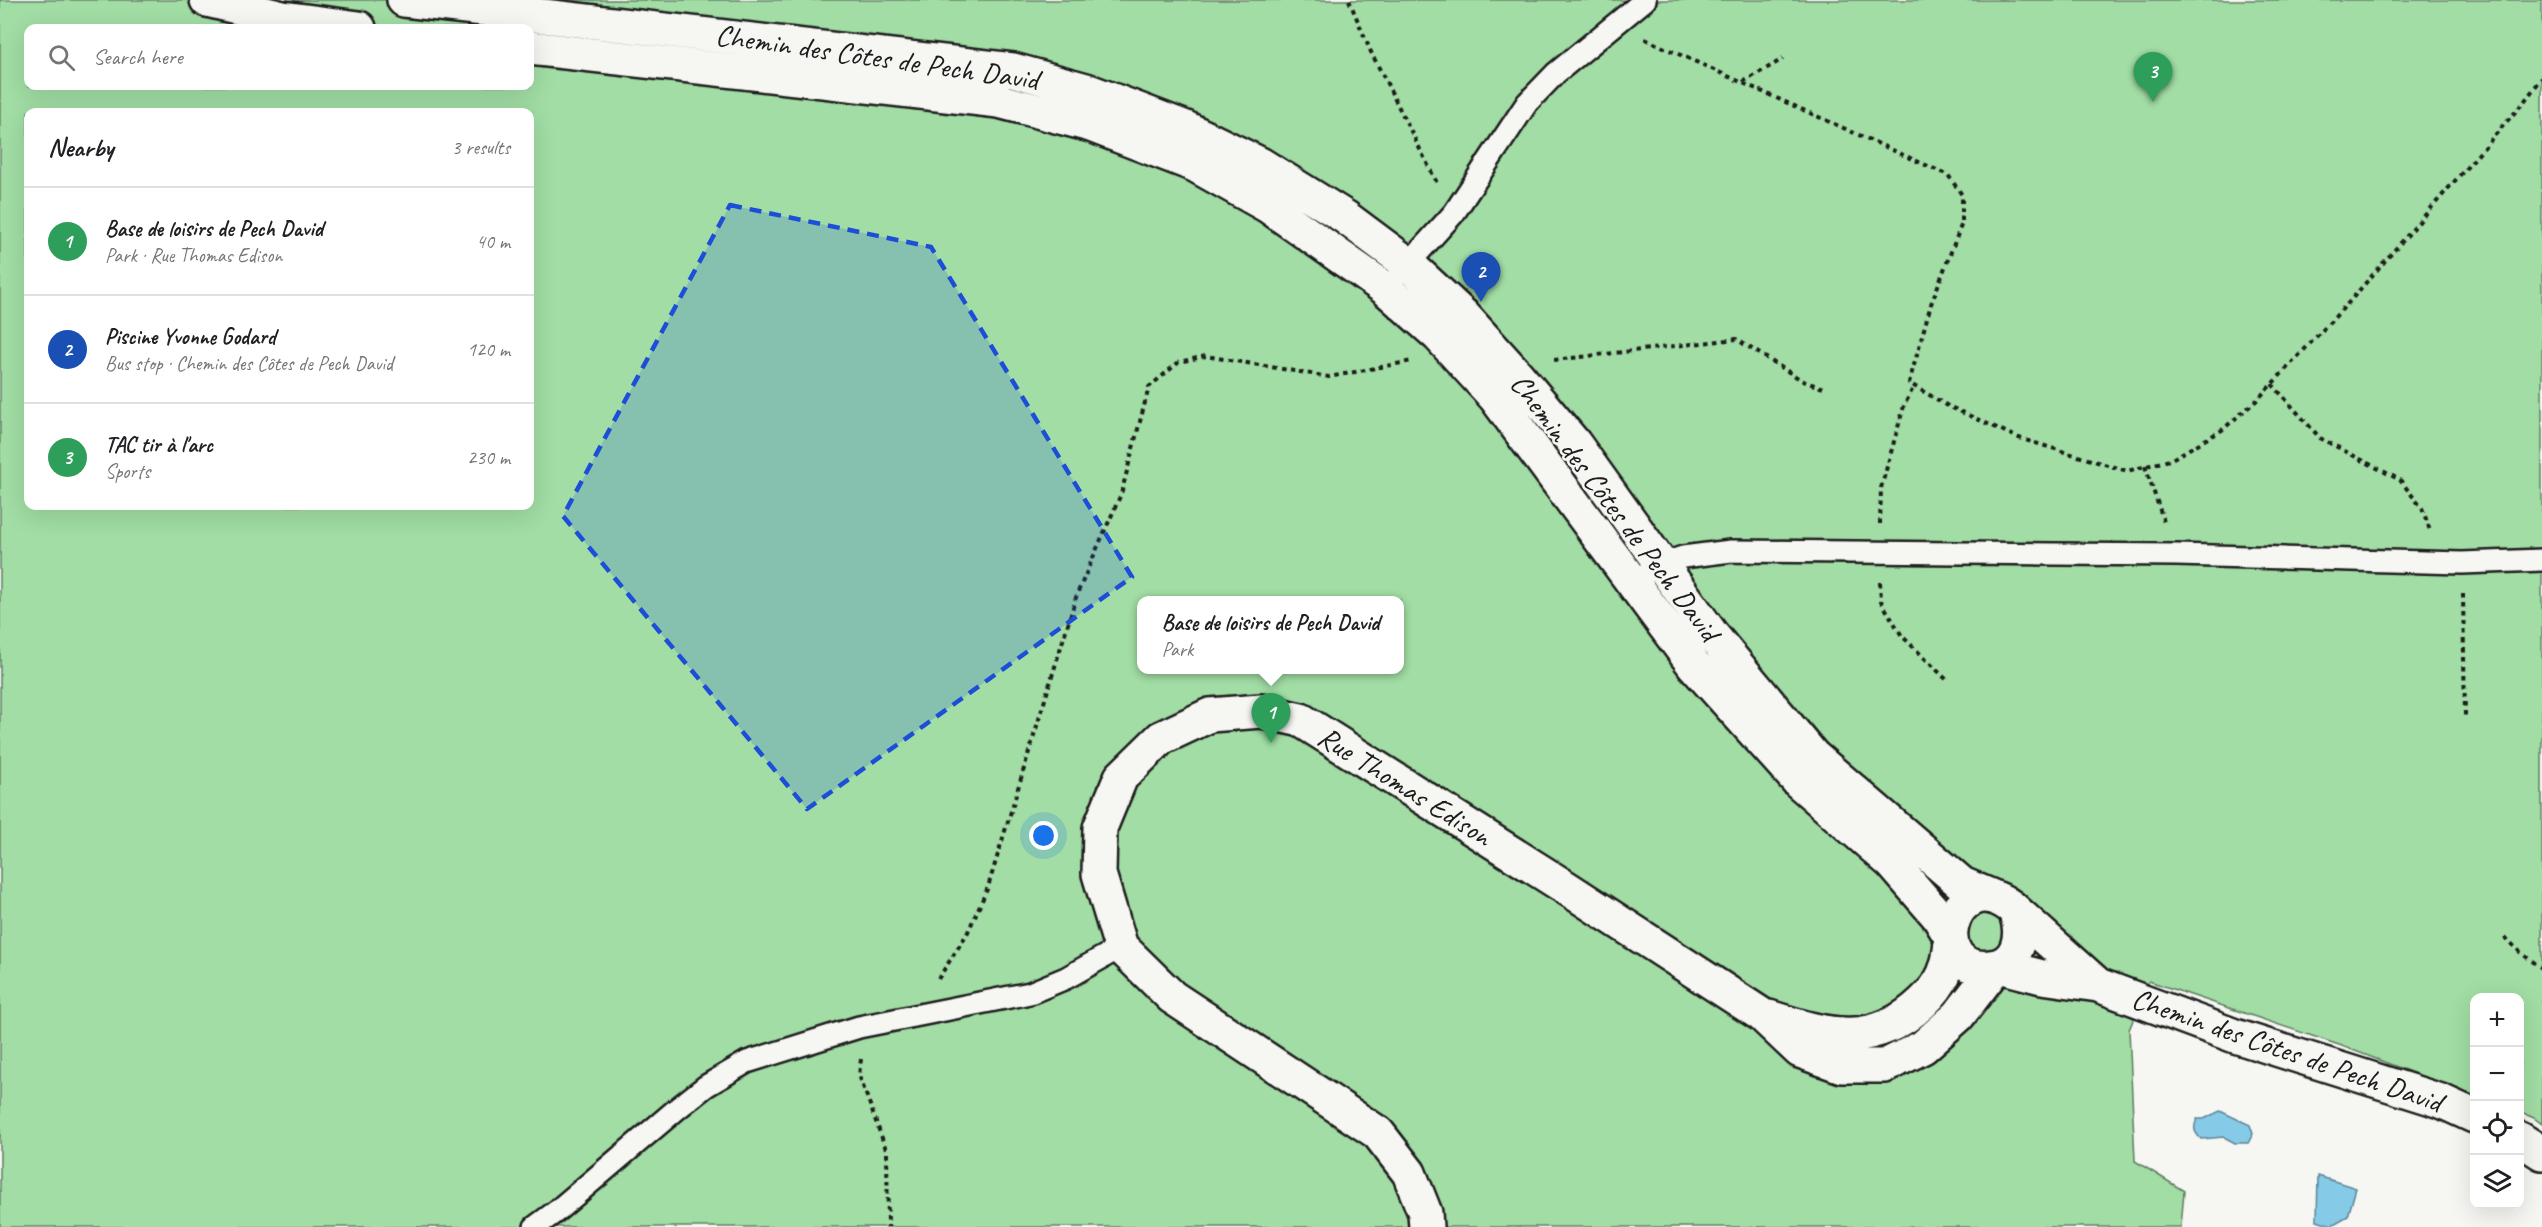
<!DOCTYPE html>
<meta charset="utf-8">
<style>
:root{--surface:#fff;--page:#f2f2f2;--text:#202124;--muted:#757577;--line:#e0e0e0;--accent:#1f6fb2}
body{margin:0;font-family:Caveat,sans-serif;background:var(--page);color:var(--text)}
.controls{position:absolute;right:18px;bottom:18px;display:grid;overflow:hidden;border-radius:12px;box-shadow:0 6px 24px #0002}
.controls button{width:54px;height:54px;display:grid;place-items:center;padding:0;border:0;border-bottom:2px solid var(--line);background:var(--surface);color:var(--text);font:30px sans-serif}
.you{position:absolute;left:1044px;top:836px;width:21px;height:21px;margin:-15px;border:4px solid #fff;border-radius:50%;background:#1a73e8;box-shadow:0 0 0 9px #1a73e833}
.badge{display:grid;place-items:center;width:39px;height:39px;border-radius:50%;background:var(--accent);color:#fff;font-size:20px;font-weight:700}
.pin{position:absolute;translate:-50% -50px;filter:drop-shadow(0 2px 3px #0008)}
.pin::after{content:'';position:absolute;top:32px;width:21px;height:18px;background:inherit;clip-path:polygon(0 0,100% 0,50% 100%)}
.popup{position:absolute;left:1137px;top:596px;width:267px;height:78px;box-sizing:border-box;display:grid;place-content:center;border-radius:12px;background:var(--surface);filter:drop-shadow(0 2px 4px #0005);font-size:20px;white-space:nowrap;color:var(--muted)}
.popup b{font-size:22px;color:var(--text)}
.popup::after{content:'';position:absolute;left:50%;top:100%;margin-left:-12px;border:12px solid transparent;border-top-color:var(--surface)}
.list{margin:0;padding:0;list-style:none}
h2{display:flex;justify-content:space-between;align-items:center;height:78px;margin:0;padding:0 24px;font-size:26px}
h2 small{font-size:20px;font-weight:400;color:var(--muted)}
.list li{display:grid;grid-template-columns:39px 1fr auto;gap:18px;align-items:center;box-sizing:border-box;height:108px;padding:0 24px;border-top:2px solid var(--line)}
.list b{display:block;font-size:22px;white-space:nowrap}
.list p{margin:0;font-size:20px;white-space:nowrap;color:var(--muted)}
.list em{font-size:20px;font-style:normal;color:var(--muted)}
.icon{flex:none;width:33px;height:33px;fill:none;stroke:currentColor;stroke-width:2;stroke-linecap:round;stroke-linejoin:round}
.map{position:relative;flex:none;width:2542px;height:1227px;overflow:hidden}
.search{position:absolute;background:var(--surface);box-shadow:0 6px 24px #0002;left:24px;top:24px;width:510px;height:66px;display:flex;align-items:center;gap:15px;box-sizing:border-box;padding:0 21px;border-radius:12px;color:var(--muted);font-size:22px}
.panel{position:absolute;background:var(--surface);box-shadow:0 6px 24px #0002;left:24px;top:108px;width:510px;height:402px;border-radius:12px}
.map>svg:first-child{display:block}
.green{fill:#a1dda4;stroke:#5e7c60;stroke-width:1.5;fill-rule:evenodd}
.water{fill:#85cae7;stroke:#5b8496;stroke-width:1.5}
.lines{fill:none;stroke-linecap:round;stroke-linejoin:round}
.lane-casing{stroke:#1c1c1c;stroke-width:26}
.street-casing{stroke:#1c1c1c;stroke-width:38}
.path{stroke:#1c1c1c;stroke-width:4;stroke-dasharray:4.5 4.5;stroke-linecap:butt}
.lane{stroke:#f6f6f2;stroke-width:21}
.street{stroke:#f6f6f2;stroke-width:33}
.marked{fill:#1d4ed8;fill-opacity:0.2;stroke:#1d4ed8;stroke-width:4.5;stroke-dasharray:12 8;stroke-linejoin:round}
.labels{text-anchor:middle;stroke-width:5;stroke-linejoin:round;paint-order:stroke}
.street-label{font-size:30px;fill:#1c1c1c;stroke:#f6f6f2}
</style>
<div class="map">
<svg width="2542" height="1227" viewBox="0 0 2542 1227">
<rect width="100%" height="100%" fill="#f6f6f2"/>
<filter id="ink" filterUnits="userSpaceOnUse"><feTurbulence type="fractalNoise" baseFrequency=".0167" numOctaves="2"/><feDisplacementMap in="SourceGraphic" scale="12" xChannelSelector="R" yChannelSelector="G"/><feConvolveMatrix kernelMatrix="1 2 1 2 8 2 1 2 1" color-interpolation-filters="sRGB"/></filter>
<g filter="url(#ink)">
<!-- green -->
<path class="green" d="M0 0H2542V1124L2534 1118 2520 1112V998H2474V1096L2342 1046 2149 981 2129 1030 2135 1161 2184 1191 2181 1227H0ZM28 28H530V86H28ZM28 112H530V506H28ZM1142 600H1400V670H1142Z"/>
<!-- water -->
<path class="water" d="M2220 1111 2250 1125 2253 1134 2248 1143H2235L2224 1137 2201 1139C2194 1132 2193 1128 2197 1119H2204Z
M2318 1176 2356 1188 2348 1216 2332 1225 2317 1220Z"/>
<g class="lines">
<!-- lane casing -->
<g class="lane-casing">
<path id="lane" d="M1400 273 1454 213 1527 103 1556 73 1645 0
M1631 582 1662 564 1683 557 1731 551 2176 555 2462 563 2542 560
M535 1227 558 1210 678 1108 706 1086 747 1062 859 1027 1030 993 1066 978 1121 947"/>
</g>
<!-- street casing -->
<g class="street-casing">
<path id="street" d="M207 0 283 18 359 28
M404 0 1013 70 1086 90 1186 128 1260 164 1345 217 1408 264 1463 315 1518 376 1574 443 1712 635 1813 756 1962 884 1993 897
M530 48 999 101 1091 125 1195 165 1268 206 1386 289 1439 336 1495 397 1693 664 1799 782 1892 863 1938 916 1949 934
M2016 913C2024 935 2019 964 1991 967 1922 975 1951 863 2010 906L2098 985
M1999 966 2042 977 2098 985 2235 1036 2441 1101 2474 1116
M1769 1017C1828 1036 1874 1049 1923 1002 1943 983 1949 968 1951 941
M2520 1139 2542 1153
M1426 1227 1425 1213 1409 1173 1378 1133 1172 997 1121 947 1099 874 1100 828 1121 777 1161 738 1210 715 1261 711 1301 720 1565 887 1762 1015 1800 1051 1842 1066H1885L1923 1047 1958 1016 1996 967"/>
</g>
<!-- path -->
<path class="path" d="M1349 0 1370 50 1437 183
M1645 39 1948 175 1962 195V223L1931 304 1909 383 1948 406 2019 438 2127 471 2170 460 2222 430 2257 400 2349 302 2523 103 2542 78
M1743 82 1783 59
M1554 360 1736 339 1803 381 1826 389
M2272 384 2320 438 2400 480 2422 508 2431 533
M2145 466 2165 525
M1880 524 1881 488 1904 406 1914 386
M1880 582 1881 601 1902 636 1948 681
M2463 594 2465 716
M2505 937 2521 953 2542 968
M938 979 967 934 988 887 1077 594 1121 494 1149 387 1179 362 1206 356 1329 377 1412 361
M861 1059 859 1075 887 1152 888 1227"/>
<!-- lane -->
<use href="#lane" class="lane"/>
<!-- street -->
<use href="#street" class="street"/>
</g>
</g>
<!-- marked area -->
<path class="marked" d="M730 205 931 247 1132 577 807 809 563 516Z"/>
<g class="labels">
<!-- street labels -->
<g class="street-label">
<text transform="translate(877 57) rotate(8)" y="10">Chemin des Côtes de Pech David</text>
<text transform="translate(1615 507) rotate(53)" y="10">Chemin des Côtes de Pech David</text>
<text transform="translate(1405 786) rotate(32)" y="10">Rue Thomas Edison</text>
<text transform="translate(2287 1050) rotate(19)" y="10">Chemin des Côtes de Pech David</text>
</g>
</g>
</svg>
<div class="controls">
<button>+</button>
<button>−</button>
<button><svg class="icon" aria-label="locate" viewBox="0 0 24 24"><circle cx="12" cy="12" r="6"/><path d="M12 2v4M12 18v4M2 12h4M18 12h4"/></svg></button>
<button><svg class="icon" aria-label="layers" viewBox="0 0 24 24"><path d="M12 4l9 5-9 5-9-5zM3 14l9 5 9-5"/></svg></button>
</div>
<div class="you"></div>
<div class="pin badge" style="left:1271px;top:743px;background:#2e9e5b">1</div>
<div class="popup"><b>Base de loisirs de Pech David</b>Park</div>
<div class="pin badge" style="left:1481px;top:302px;background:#1a4fb4">2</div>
<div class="pin badge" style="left:2153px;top:102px;background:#2e9e5b">3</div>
<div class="search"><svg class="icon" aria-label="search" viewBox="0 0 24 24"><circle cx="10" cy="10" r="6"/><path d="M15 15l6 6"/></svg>Search here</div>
<section class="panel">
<h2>Nearby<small>3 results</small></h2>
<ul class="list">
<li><span class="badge" style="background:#2e9e5b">1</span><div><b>Base de loisirs de Pech David</b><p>Park · Rue Thomas Edison</p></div><em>40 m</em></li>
<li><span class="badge" style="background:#1a4fb4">2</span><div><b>Piscine Yvonne Godard</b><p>Bus stop · Chemin des Côtes de Pech David</p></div><em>120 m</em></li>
<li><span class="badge" style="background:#2e9e5b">3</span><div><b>TAC tir à l'arc</b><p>Sports</p></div><em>230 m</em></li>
</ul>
</section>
</div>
